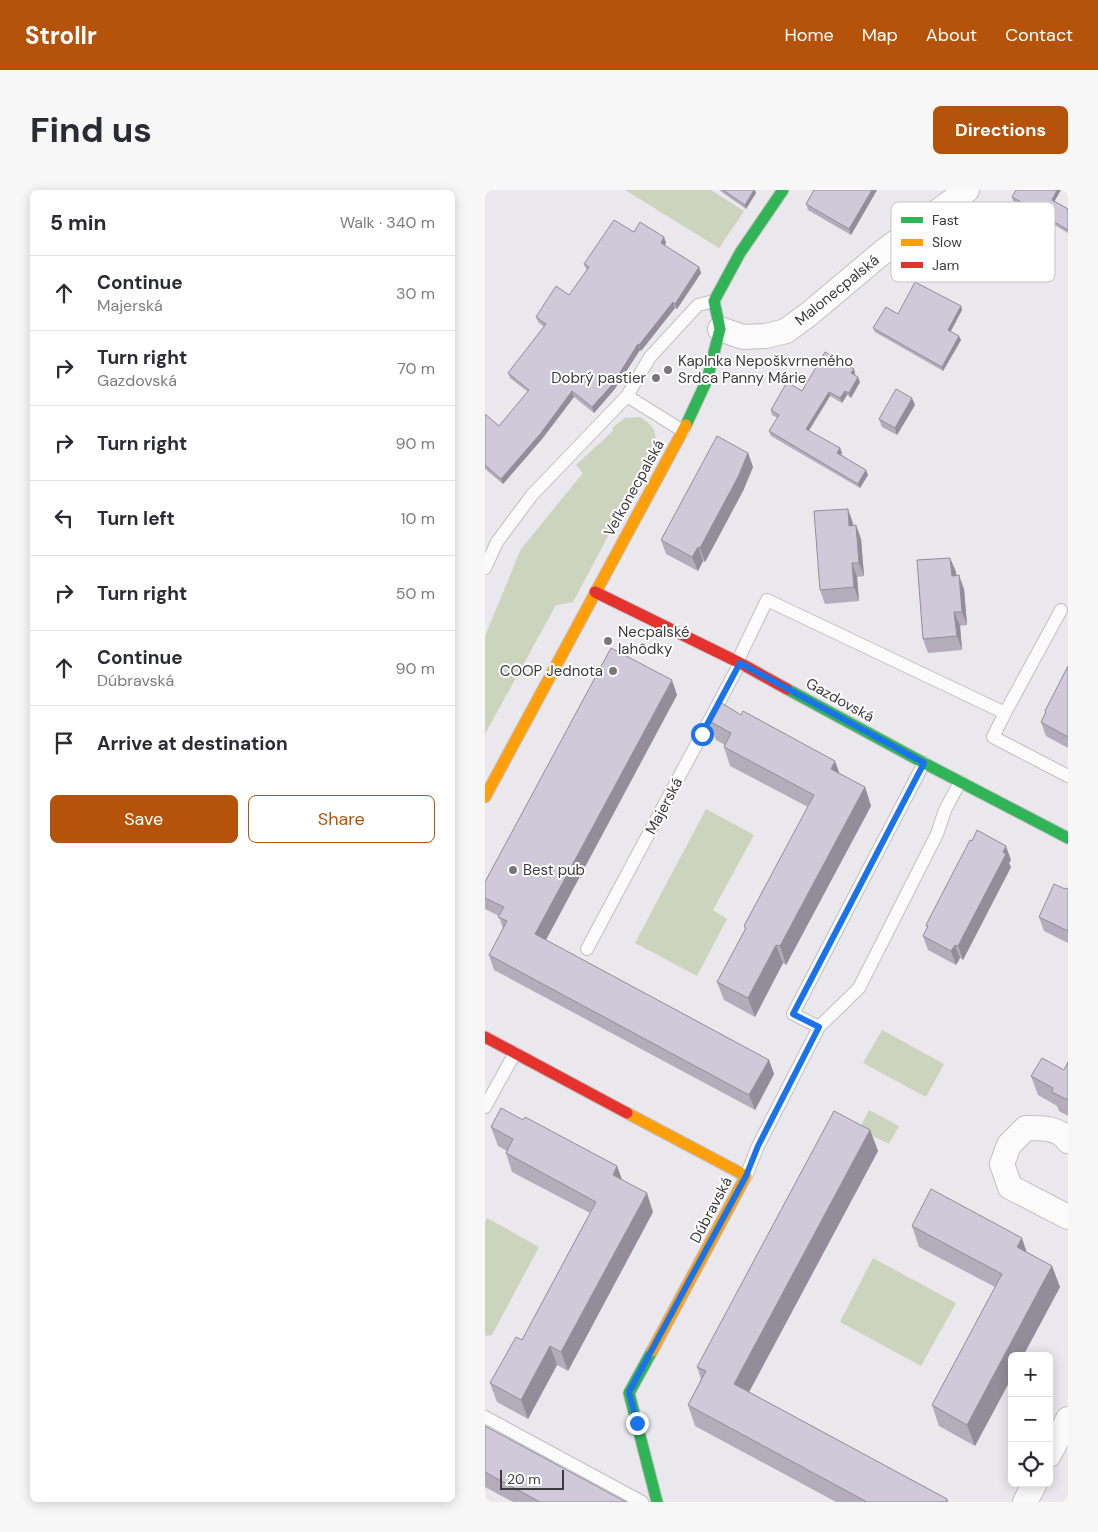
<!DOCTYPE html>
<meta charset="utf-8">
<style>
:root{--surface:#fff;--page:#f7f7f7;--text:#2b2b33;--muted:#7c7c81;--line:#e1e1e2;--accent:#b45309}
body{margin:0;font-family:"DM Sans",sans-serif;background:var(--page);color:var(--text)}
.controls{position:absolute;right:15px;bottom:15px;display:grid;overflow:hidden;border-radius:8px;box-shadow:0 2px 12px #0003}
.controls button{width:45px;height:45px;display:grid;place-items:center;padding:0;border:0;border-bottom:1px solid var(--line);background:var(--surface);color:var(--text);font:25px sans-serif}
.scale{position:absolute;left:15px;bottom:12px;width:64px;box-sizing:border-box;padding-left:5px;border:2px solid #3c3a3f;border-top:0;font-size:14px;line-height:18px;white-space:nowrap;color:#3c3a3f;-webkit-text-stroke:4px #fff;paint-order:stroke}
.stop{position:absolute;width:15px;height:15px;margin:-11px;border:4px solid #1a73e8;border-radius:50%;background:#fff}
.stop.end{background:#1a73e8;border-color:#fff;box-shadow:0 1px 5px #0008}
.list{margin:0;padding:0;list-style:none}
h2{display:flex;justify-content:space-between;align-items:center;height:65px;margin:0;padding:0 20px;font-size:21px}
h2 small{font-size:16px;font-weight:400;color:var(--muted)}
.list li{display:grid;grid-template-columns:32px 1fr auto;gap:15px;align-items:center;box-sizing:border-box;height:75px;padding:0 20px;border-top:1px solid var(--line)}
.list b{display:block;font-size:19px;white-space:nowrap}
.list p{margin:0;font-size:16px;white-space:nowrap;color:var(--muted)}
.list em{font-size:16px;font-style:normal;color:var(--muted)}
.actions{display:flex;gap:10px;padding:15px 20px}
.actions a{flex:1;padding:11px 0;border:1px solid var(--accent);border-radius:8px;text-align:center;font-size:18px;color:var(--accent)}
.actions .main{background:var(--accent);color:#fff}
.icon{flex:none;width:28px;height:28px;fill:none;stroke:currentColor;stroke-width:2;stroke-linecap:round;stroke-linejoin:round}
.map{position:relative;flex:none;width:583px;height:1312px;overflow:hidden;border-radius:8px}
header{display:flex;align-items:center;gap:30px;box-sizing:border-box;height:70px;padding:0 25px;background:var(--accent);color:#fff}
header strong{font-size:24px}
nav{display:flex;gap:28px;margin-inline-start:auto;font-size:18px}
.intro{display:flex;align-items:center;justify-content:space-between;box-sizing:border-box;height:120px;padding:0 30px}
h1{margin:0;font-size:35px}
.button{padding:12px 22px;border-radius:8px;background:var(--accent);color:#fff;font-size:18px;font-weight:700}
main{display:flex;gap:30px;padding:0 30px}
aside{flex:1;background:var(--surface);border-radius:8px;box-shadow:0 2px 12px #0003}
.map>svg:first-child{display:block}
.green{fill:#cdd4bd}
.lines{fill:none;stroke-linecap:round;stroke-linejoin:round}
.lane-casing{stroke:#c1bfc3;stroke-width:14}
.street-casing{stroke:#c1bfc3;stroke-width:26}
.fast-casing{stroke:#c1bfc3;stroke-width:13}
.slow-casing{stroke:#c1bfc3;stroke-width:13}
.jam-casing{stroke:#c1bfc3;stroke-width:13}
.lane{stroke:#fcfbfc;stroke-width:12}
.street{stroke:#fcfbfc;stroke-width:24}
.fast{stroke:#30b455;stroke-width:11}
.slow{stroke:#ff9f0a;stroke-width:11}
.jam{stroke:#e5322d;stroke-width:11}
.wall{fill:#b3adbb}
.shaded-wall{fill:#928d98}
.building{fill:#d0c9d9;stroke:#928d98}
.route{stroke:#1a73e8;stroke-width:6}
.poi-dot{fill:#79777c;stroke:#fff;stroke-width:2}
.labels{text-anchor:middle;stroke-width:4;stroke-linejoin:round;paint-order:stroke}
.street-label{font-size:15px;fill:#3c3a3f;stroke:#fff}
.poi-label{font-size:15px;fill:#3c3a3f;stroke:#fff;text-anchor:start}
.key{fill:#fff;stroke:#c4c4c5;stroke-width:1}
.key-label{font-size:14px;fill:#3c3a3f}
</style>
<header>
<strong>Strollr</strong>
<nav><a>Home</a><a>Map</a><a>About</a><a>Contact</a></nav>
</header>
<div class="intro"><h1>Find us</h1><a class="button">Directions</a></div>
<main>
<aside>
<h2>5 min<small>Walk · 340 m</small></h2>
<ul class="list">
<li><svg class="icon" aria-label="ahead" viewBox="0 0 24 24"><path d="M12 20V5M6 11l6-6 6 6"/></svg><div><b>Continue</b><p>Majerská</p></div><em>30 m</em></li>
<li><svg class="icon" aria-label="right" viewBox="0 0 24 24"><path d="M7 20v-9h11M14 6l5 5-5 5"/></svg><div><b>Turn right</b><p>Gazdovská</p></div><em>70 m</em></li>
<li><svg class="icon" aria-label="right" viewBox="0 0 24 24"><path d="M7 20v-9h11M14 6l5 5-5 5"/></svg><div><b>Turn right</b></div><em>90 m</em></li>
<li><svg class="icon" aria-label="left" viewBox="0 0 24 24"><path d="M17 20v-9H6M10 6l-5 5 5 5"/></svg><div><b>Turn left</b></div><em>10 m</em></li>
<li><svg class="icon" aria-label="right" viewBox="0 0 24 24"><path d="M7 20v-9h11M14 6l5 5-5 5"/></svg><div><b>Turn right</b></div><em>50 m</em></li>
<li><svg class="icon" aria-label="ahead" viewBox="0 0 24 24"><path d="M12 20V5M6 11l6-6 6 6"/></svg><div><b>Continue</b><p>Dúbravská</p></div><em>90 m</em></li>
<li><svg class="icon" aria-label="arrive" viewBox="0 0 24 24"><path d="M6 21V4h12l-3 4 3 4H6"/></svg><div><b>Arrive at destination</b></div></li>
</ul>
<div class="actions"><a class="main">Save</a><a>Share</a></div>
</aside>
<div class="map">
<svg width="583" height="1312" viewBox="0 0 583 1312">
<rect width="100%" height="100%" fill="#eae7ed"/>
<!-- green -->
<path class="green" d="M140 0H226L259 21 234 58Z
M155 227C169 236 171 240 171 256L88 412 71 415 0 544V446L36 359 98 283 91 275 128 241V237L140 228Z
M221 619 269 645 228 720 242 729 212 786 150 753Z
M397 840 459 874 441 907 378 873Z
M384 920 414 936 404 954 374 939Z
M2 1028 54 1057 7 1145 0 1146V1032Z
M388 1068 471 1113 436 1176 355 1132Z"/>
<g class="lines">
<!-- lane casing -->
<g class="lane-casing">
<path id="lane" d="M142 206 198 241
M0 378 12 352 47 305 142 206 165 167 213 115 229 111
M252 472 282 410 520 523 576 420
M520 523 508 547 583 586
M102 759 255 473
M334 837 308 824 439 573
M0 917 30 863
M261 986 273 956 334 837 374 798 452 644 460 620 475 592
M0 1227 157 1312"/>
</g>
<!-- street casing -->
<g class="street-casing">
<path id="street" d="M235 139 258 147 281 146 301 141 324 124 399 61 482 0
M583 951C574 937 556 938 541 938L524 955 517 974 525 997 583 1027
M564 1265 583 1229
M540 1312 550 1293"/>
</g>
<!-- fast casing -->
<g class="fast-casing">
<path id="fast" d="M201 235 222 190 235 139 229 111 255 63 298 0
M302 499 439 573 583 648
M167 1161 144 1203 172 1312"/>
</g>
<!-- slow casing -->
<g class="slow-casing">
<path id="slow" d="M0 607 201 235
M142 923 261 986 167 1161"/>
</g>
<!-- jam casing -->
<g class="jam-casing">
<path id="jam" d="M110 402 255 473 302 499
M0 847 142 923"/>
</g>
<!-- lane -->
<use href="#lane" class="lane"/>
<!-- street -->
<use href="#street" class="street"/>
<!-- fast -->
<use href="#fast" class="fast"/>
<!-- slow -->
<use href="#slow" class="slow"/>
<!-- jam -->
<use href="#jam" class="jam"/>
</g>
<!-- wall -->
<path class="wall" d="M234 0H270L271 3 261 19Z
M329 0H392L366 45 323 20 321 14Z
M527 7 570 11 583 19V43L568 34 543 78 515 62 513 58 537 16 528 11Z
M149 42 179 47 181 53 179 55 214 77 216 83 192 119 190 118 156 161 155 160 129 200 109 223 89 207 57 249 18 294 0 279V224L14 236 43 202 25 188 23 183 59 137 53 132 51 127 84 105 103 80 101 79 99 74Z
M476 116 477 120 466 141 476 150 458 181 390 142 388 138 413 124Z
M369 179 370 184 369 185 375 192 366 208 362 205 357 213 345 206 324 241 355 258 357 263 356 264 383 285 375 298 286 246 284 241 293 228 287 225 286 220 317 201Z
M430 215 412 245 397 237 394 229Z
M263 263 268 277 258 301 220 372 218 371 213 381 181 364 176 350Z
M368 333V336L371 335 376 349 379 386 372 387 374 411 340 414 335 400Z
M465 368 471 382V385L479 399 482 435 475 436 477 460 443 463 438 449Z
M583 476V558L561 546 556 532 560 523V521Z
M192 505 61 750 284 870 289 884 270 920 9 780 4 765 18 739 14 726 0 719V692Z
M224 531 355 584 380 597 386 616 301 775 298 773 270 827 239 810 232 792 260 740 259 736 323 617 245 576 239 557 240 555 231 550Z
M526 670 524 673 526 677 478 770 475 768 471 775 443 760 438 746 442 738 441 735Z
M580 699H583V753L559 741 554 727Z
M583 872V926L574 921 572 916 553 905 546 886 579 880Z
M38 930 132 976 137 990 168 1022 83 1181 72 1175 43 1229 12 1212 5 1193 37 1150 105 1023 27 982 21 963 22 961 13 956 6 937Z
M385 940 393 961 264 1202 462 1309 464 1312H351L210 1236 203 1215 216 1189 212 1177Z
M427 1036 542 1062 567 1076 575 1097 490 1256 454 1236 447 1215 510 1097 434 1057Z
M0 1236 141 1312H28L0 1297Z"/>
<!-- shaded-wall -->
<path class="shaded-wall" d="M269 0 271 3 261 19 260 15Z
M387 0H392L366 45 364 39Z
M572 0H576L568 14 567 10Z
M566 30 568 34 543 78 541 74Z
M179 47 181 53 178 58 176 53Z
M214 77 216 83 192 119 190 114Z
M188 112 190 118 156 161 154 155Z
M476 116 477 120 464 144 463 140Z
M474 146 476 150 458 181 457 177Z
M153 154 155 160 129 200 109 223 107 217Z
M369 179 370 184 368 188 366 183Z
M373 187 375 192 366 208 364 203Z
M87 201 89 207 57 249 18 294 16 289Z
M360 201 362 205 357 213 355 208Z
M344 202 345 206 322 243 321 239Z
M427 208 430 215 412 245 410 238Z
M355 258 357 263 354 267 352 263Z
M263 263 268 277 258 301 220 372 215 358Z
M381 280 383 285 375 298 373 294Z
M363 319 368 333 369 350 364 336Z
M371 335 376 349 379 386 374 373Z
M213 357 218 371 213 381 207 367Z
M465 368 471 382 472 400 467 386Z
M367 373 372 387 374 411 369 397Z
M474 385 479 399 482 435 477 422Z
M469 422 475 436 477 460 472 446Z
M187 490 192 505 56 759 50 744Z
M350 571 357 590 346 579Z
M380 597 386 616 301 775 295 756Z
M521 656 526 670 524 673 526 677 478 770 473 756Z
M291 755 298 773 270 827 263 808Z
M470 755 475 768 471 775 466 761Z
M284 870 289 884 270 920 264 905Z
M385 940 393 961 257 1215 249 1194Z
M132 976 139 995 128 985Z
M162 1003 168 1022 83 1181 76 1162Z
M537 1048 544 1069 532 1057Z
M567 1076 575 1097 538 1166H527V1187L490 1256 482 1235Z
M65 1156 72 1175 43 1229 36 1210Z"/>
<!-- building -->
<path class="building" d="M238 0H269L260 15Z
M329 0H387L364 39 321 14Z
M531 0H572L567 10 583 19V40L566 30 541 74 513 58 538 13 527 7Z
M129 30 149 42 155 32 179 47 176 53 214 77 190 114 188 112 154 155 153 154 127 195 107 217 87 201 56 243 16 289 0 275V224L14 236 44 200 23 183 61 134 51 127 71 96 84 105 104 77 99 74Z
M430 92 476 116 463 140 474 146 457 177 388 138 401 117 413 124Z
M340 162 369 179 366 183 373 187 364 203 360 201 355 208 344 202 321 239 355 258 352 263 381 280 373 294 284 241 294 225 286 220 302 192 317 201Z
M411 199 427 208 410 238 394 229Z
M232 246 263 263 253 287 215 358 213 357 207 367 176 350Z
M363 319 364 336 371 335 374 373H367L369 397 335 400 329 321Z
M465 368 467 386 474 385 477 422H469L472 446 438 449 432 370Z
M126 458 187 490 50 744 284 870 264 905 4 765 22 731 13 727 19 717 0 708V692Z
M583 476V547L556 532 561 522 560 521Z
M235 512 256 525 258 521 350 571 346 579 380 597 295 756 291 755 263 808 232 792 261 738 259 736 329 605 239 557 246 543 224 531Z
M492 640 521 656 518 662 521 664 473 756 470 755 466 761 438 746 443 736 441 735 485 650 487 651Z
M569 694 580 699 581 698 583 699V741L554 727Z
M557 868 579 880 583 872V910L567 902 568 898 546 886Z
M16 918 38 930 40 927 132 976 128 985 162 1003 76 1162 65 1156 36 1210 5 1193 31 1147 37 1150 111 1012 21 963 28 949 6 937Z
M349 921 385 940 249 1194 462 1309 461 1312H382L203 1215 221 1181 212 1177Z
M446 999 537 1048 532 1057 567 1076 482 1235 447 1215 517 1084 427 1036Z
M0 1236 141 1312H55L0 1282Z"/>
<g class="lines">
<!-- route -->
<path class="route" d="M152 1233 144 1202 261 986 273 956 334 837 308 824 439 573 255 473 217 544"/>
</g>
<!-- markers -->
<g class="poi-dot">
<circle cx="183" cy="180" r="5"/>
<circle cx="171" cy="188" r="5"/>
<circle cx="123" cy="451" r="5"/>
<circle cx="128" cy="481" r="5"/>
<circle cx="28" cy="680" r="5"/>
</g>
<g class="labels">
<!-- street labels -->
<g class="street-label">
<text transform="translate(352 100) rotate(-39)" y="5">Malonecpalská</text>
<text transform="translate(149 298) rotate(-61)" y="5">Veľkonecpalská</text>
<text transform="translate(355 510) rotate(29)" y="5">Gazdovská</text>
<text transform="translate(179 616) rotate(-62)" y="5">Majerská</text>
<text transform="translate(226 1020) rotate(-62)" y="5">Dúbravská</text>
</g>
<!-- poi labels -->
<g class="poi-label">
<text x="193" y="176">Kaplnka Nepoškvrneného<tspan x="193" dy="17">Srdca Panny Márie</tspan></text>
<text x="161" y="193" text-anchor="end">Dobrý pastier</text>
<text x="133" y="447">Necpalské<tspan x="133" dy="17">lahôdky</tspan></text>
<text x="118" y="486" text-anchor="end">COOP Jednota</text>
<text x="38" y="685">Best pub</text>
</g>
</g>
<!-- legend -->
<rect x="406" y="12" width="164" height="80" rx="8" class="key"/>
<rect x="416" y="27" width="22" height="6" fill="#30b455"/>
<rect x="416" y="49" width="22" height="7" fill="#ff9f0a"/>
<rect x="416" y="72" width="22" height="6" fill="#e5322d"/>
<g class="key-label">
<text x="447" y="35">Fast</text>
<text x="447" y="57">Slow</text>
<text x="447" y="80">Jam</text>
</g>
</svg>
<div class="controls">
<button>+</button>
<button>−</button>
<button><svg class="icon" aria-label="locate" viewBox="0 0 24 24"><circle cx="12" cy="12" r="6"/><path d="M12 2v4M12 18v4M2 12h4M18 12h4"/></svg></button>
</div>
<div class="scale">20 m</div>
<div class="stop" style="left:217px;top:544px"></div>
<div class="stop end" style="left:152px;top:1233px"></div>
</div>
</main>
